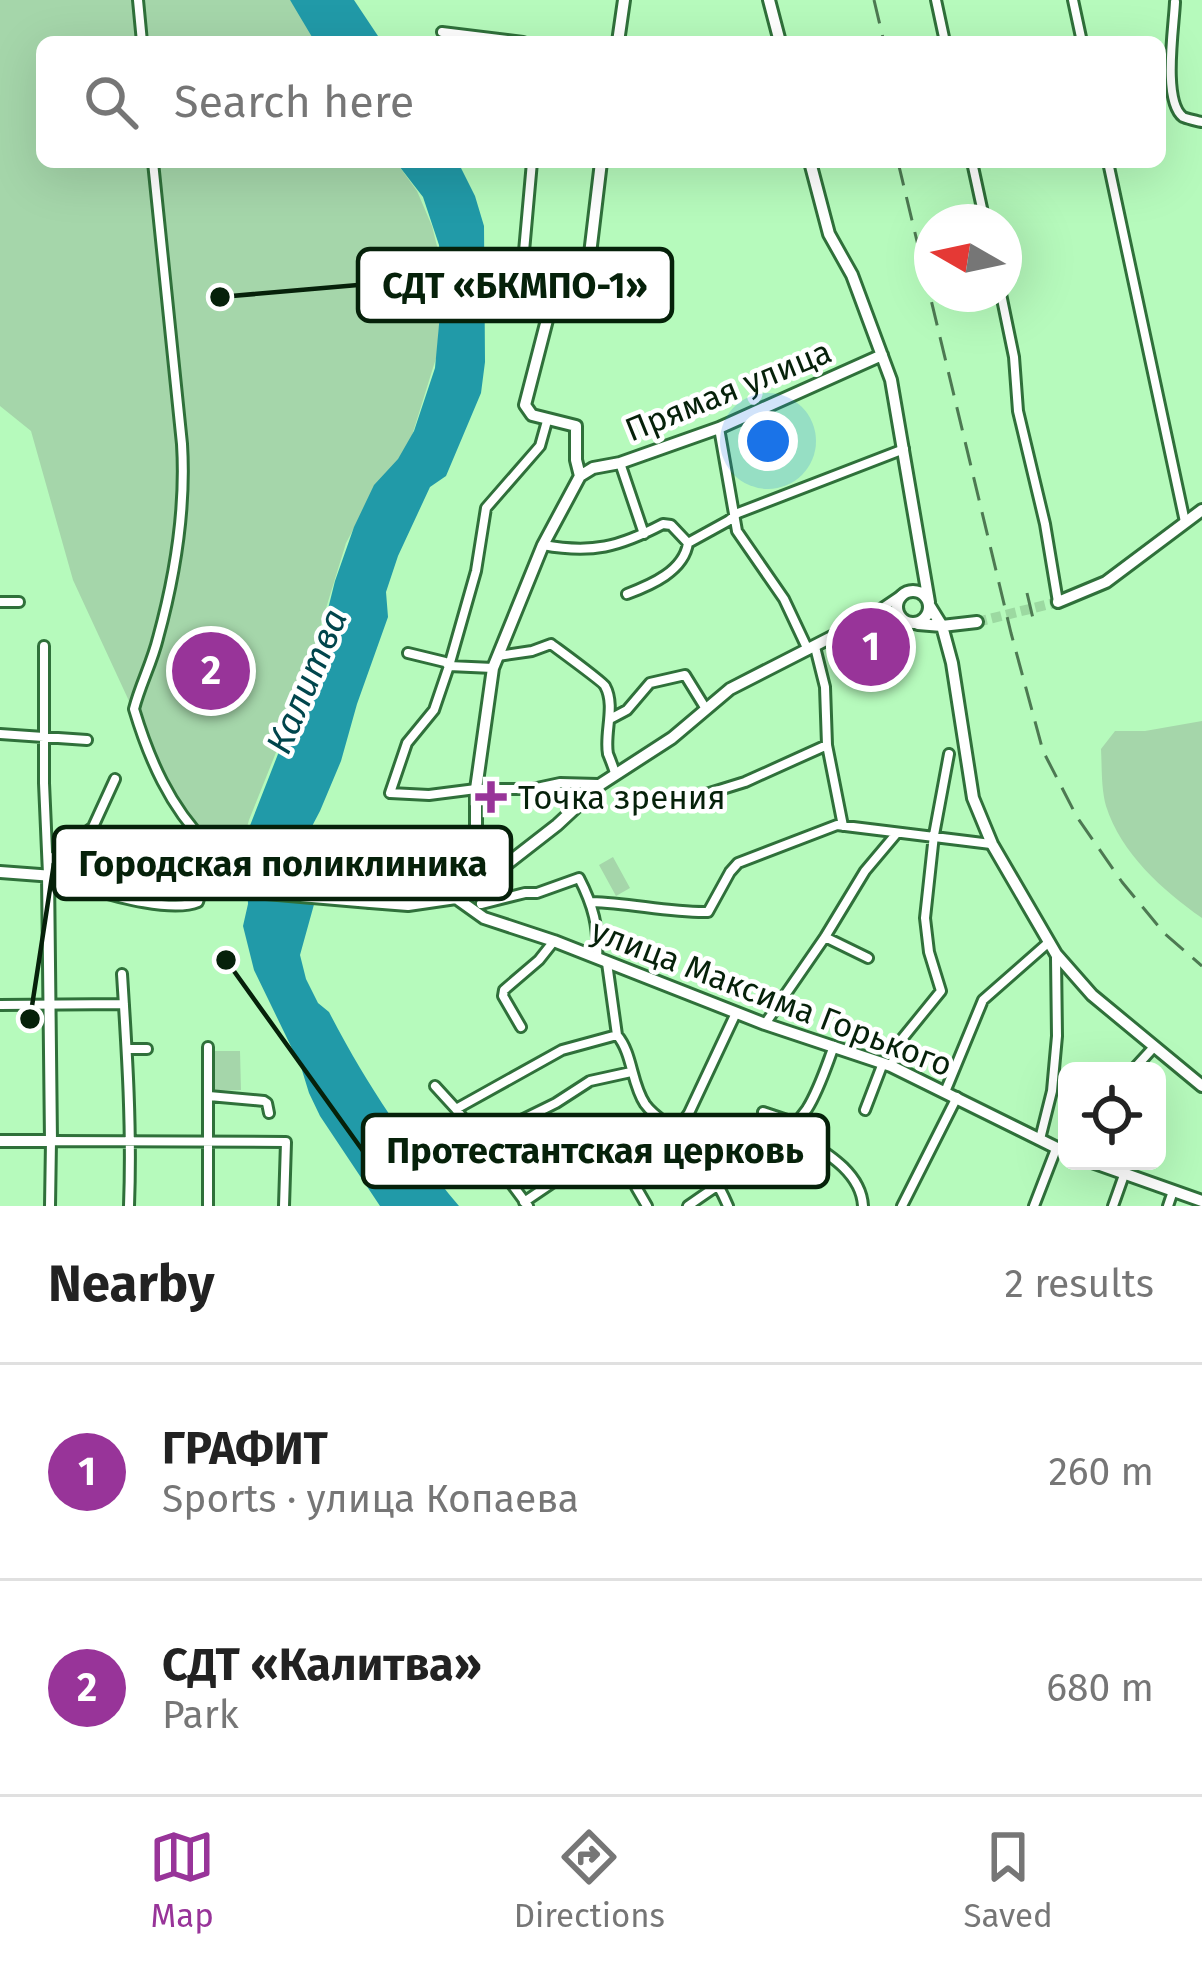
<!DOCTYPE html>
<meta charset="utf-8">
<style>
:root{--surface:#fff;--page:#f2f2f2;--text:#222;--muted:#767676;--line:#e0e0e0;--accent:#983499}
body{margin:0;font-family:"Fira Sans",sans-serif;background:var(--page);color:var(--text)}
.controls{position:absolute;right:36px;bottom:36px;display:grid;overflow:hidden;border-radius:18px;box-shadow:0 12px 48px #0002}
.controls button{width:108px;height:108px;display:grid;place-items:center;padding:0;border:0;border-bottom:3px solid var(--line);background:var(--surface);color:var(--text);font:60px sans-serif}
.compass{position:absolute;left:914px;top:204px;width:108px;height:108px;border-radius:50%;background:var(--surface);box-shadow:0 12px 48px #0002;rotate:279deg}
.you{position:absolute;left:768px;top:441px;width:42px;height:42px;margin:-30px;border:9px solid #fff;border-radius:50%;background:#1a73e8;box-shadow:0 0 0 18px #1a73e833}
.badge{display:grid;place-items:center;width:78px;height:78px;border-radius:50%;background:var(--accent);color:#fff;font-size:39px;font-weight:700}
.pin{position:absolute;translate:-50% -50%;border:6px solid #fff;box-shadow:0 3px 12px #0006}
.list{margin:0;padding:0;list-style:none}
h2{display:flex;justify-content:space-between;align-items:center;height:156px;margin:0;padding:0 48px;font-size:51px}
h2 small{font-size:39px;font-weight:400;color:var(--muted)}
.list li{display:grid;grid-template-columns:78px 1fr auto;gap:36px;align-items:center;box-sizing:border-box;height:216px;padding:0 48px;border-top:3px solid var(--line)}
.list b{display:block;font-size:45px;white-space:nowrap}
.list p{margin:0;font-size:39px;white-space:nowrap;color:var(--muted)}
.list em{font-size:39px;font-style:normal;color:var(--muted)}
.icon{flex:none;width:66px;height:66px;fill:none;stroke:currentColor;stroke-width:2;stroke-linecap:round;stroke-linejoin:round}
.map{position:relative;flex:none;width:1202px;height:1206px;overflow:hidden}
.search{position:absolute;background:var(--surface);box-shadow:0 12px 48px #0002;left:36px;right:36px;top:36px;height:132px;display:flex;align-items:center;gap:30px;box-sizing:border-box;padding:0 42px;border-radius:18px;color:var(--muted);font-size:45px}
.sheet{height:588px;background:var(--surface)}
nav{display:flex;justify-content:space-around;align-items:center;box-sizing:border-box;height:168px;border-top:3px solid var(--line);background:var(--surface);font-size:33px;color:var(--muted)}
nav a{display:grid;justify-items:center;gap:6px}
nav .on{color:var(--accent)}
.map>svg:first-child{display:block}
.green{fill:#a5d6aa}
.water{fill:#219aa8}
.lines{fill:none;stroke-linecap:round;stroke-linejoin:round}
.secondary-tunnel{stroke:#9cd9a1;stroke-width:10;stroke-dasharray:10 5;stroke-linecap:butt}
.street-casing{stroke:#2f703a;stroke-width:14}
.secondary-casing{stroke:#2f703a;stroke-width:16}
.street{stroke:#fff;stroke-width:8}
.secondary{stroke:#fff;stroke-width:10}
.rail{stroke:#4d7952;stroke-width:3;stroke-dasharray:24 12;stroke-linecap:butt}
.secondary-bridge-casing{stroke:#2f703a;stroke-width:16;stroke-linecap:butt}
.secondary-bridge{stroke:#fff;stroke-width:10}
.poi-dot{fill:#983499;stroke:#fff;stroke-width:4.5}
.labels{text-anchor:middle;stroke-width:9;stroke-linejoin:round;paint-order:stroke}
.street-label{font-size:33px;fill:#06210a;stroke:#fff}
.poi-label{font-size:33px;fill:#06210a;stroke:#fff;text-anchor:start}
.water-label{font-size:36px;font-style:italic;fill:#00454c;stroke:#fff}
.leader{fill:none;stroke:#06210a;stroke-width:4.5}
.callout-dot{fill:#06210a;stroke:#fff;stroke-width:4.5}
.callout{fill:#fff;stroke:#06210a;stroke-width:4.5}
.callout-label{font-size:36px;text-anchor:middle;font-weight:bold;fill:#06210a}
</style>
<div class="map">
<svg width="1202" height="1206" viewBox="0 0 1202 1206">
<rect width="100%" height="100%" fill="#b6fabc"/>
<!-- green -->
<path class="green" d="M0 0H290L318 42H42V162H396L417 191 432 226 443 270 437 355 410 442 389 476 362 513 346 543 301 690 249 820 241 849 246 880 205 879 207 844 185 822 73 580 31 431 0 406Z
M1202 721V918C1162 890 1121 853 1106 806 1101 788 1102 767 1101 749L1115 731H1145Z
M613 857 630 888 616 896 599 865Z
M211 1051H240L241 1090 212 1091Z"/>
<!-- water -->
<path class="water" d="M290 0H354L382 42H315Z
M396 162H458L475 196 484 226 485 362 481 393 446 476 430 487 398 556 386 592 388 617 357 704 341 761 320 811 299 851 301 866 312 876 318 890 300 955 306 979 318 1003 329 1012C368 1087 405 1141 459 1206H380L320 1116 309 1093 301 1067 254 970 243 926 248 904 247 880 241 858 242 846 316 657 335 581 354 527 374 485 398 459 414 431 435 368 443 281 439 245 423 197Z"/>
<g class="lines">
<!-- secondary-tunnel -->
<path class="secondary-tunnel" d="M977 622 1058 602"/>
<!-- street casing -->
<g class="street-casing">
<path id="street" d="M138 0 142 42
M936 0 945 42
M1073 0 1082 42
M1175 2C1174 27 1162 101 1183 117 1185 118 1200 122 1202 122
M442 32 523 42
M532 162 521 285 528 298 558 304
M972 162 985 222
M1108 162 1185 522
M1001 294 1014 357 1018 411 1045 524 1058 602
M547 421 540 446 486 508 476 571 449 666 434 710 407 743 390 793 429 795 476 789H532L560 783 598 784
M719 428 737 531 784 599 808 650
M620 463 644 534
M688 543 728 521 738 513 904 449
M543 545C592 554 619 547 663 524L671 525 688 543
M627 594C651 585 684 571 688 543
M0 602H19
M866 619 903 594
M44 646V783L48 874
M815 647 825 687 827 745 843 826
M408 653 445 662 449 666 493 668
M498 656 532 651 551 644C559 650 603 682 605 686 616 706 604 733 608 754 609 756 615 772 615 773
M610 719 627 710 650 683 685 675 706 709
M0 734 87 740
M674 804 745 782 827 745
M87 834C101 841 99 849 112 856 124 863 143 861 157 861
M48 861 93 827 115 779
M81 876V886L86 888C114 896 172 913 198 902L205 879 207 844C170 807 149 759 134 709 140 685 152 663 158 638 175 576 186 509 182 444L153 162
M592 902C631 903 670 913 708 912L730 872 738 863 837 825 991 844
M481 904 525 893H537L579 878C593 905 599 927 597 958
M825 937 868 958
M607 963 617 1035C633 1054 631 1083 645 1104 655 1118 670 1124 681 1135 700 1154 718 1182 728 1206
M122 974C127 1052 132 1128 129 1206
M0 1005 124 1004
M765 1024 825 937 865 871 897 833
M521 1027 503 996 504 990 539 960 554 941
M208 1047V1206
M129 1049H147
M891 1066 902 1039 941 991 929 952 925 918 934 835 949 754
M1132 1071 1153 1048
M435 1086 456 1109 528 1206
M945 1092 983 1000 1049 942
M209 1096 264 1101 267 1103 269 1113
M456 1109 562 1050 617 1035
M865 1110 883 1063
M763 1112 796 1123
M791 1130C819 1149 861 1169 863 1206
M676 1132 689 1113 736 1013
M1040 1139 1052 1091 1057 1036 1056 958
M481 1140 556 1103 590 1081 631 1072
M524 1202 654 1114
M50 1206 51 1141 286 1142 284 1206
M647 1206 636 1187 693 1154
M688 1206C729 1176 777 1152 807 1109 819 1090 826 1067 834 1046
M902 1206 957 1097
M1034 1206 1056 1149
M1113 1206 1124 1175
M1168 1206 1173 1191"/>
</g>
<!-- secondary casing -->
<g class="secondary-casing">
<path id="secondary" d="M769 0 780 42
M618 42 624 0
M810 162 829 234 852 275 891 380 929 602
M580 476 576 460V426L532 415 525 405 549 312 568 297 590 254 601 162
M897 607a16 16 0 1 1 32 0a16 16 0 1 1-32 0Z
M1058 602 1106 582 1202 510
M929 605 942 626 952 663 973 798 992 844 1056 954 1092 995 1202 1086
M918 624 942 626 977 622
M0 872 186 886
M476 885V789L493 668 543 545 580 476 593 468 620 463 719 428 882 355
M456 898 484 918 554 941 765 1024 891 1066 1067 1153
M370 902 408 905 456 898 494 874 557 825 601 784 672 738 730 689 859 623 875 620 909 623
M0 1141H51L48 874
M1089 1161 1202 1201"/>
</g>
<!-- street -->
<use href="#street" class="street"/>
<!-- secondary -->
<use href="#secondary" class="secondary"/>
<!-- rail -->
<path class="rail" d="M874 0 884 42
M898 162 1011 633 1043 751 1077 817 1122 882 1164 933 1202 966
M1027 593 1035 627"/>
<!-- secondary-bridge casing -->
<g class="secondary-bridge-casing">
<path id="secondary-bridge" d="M186 886 370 902"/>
</g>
<!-- secondary-bridge -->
<use href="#secondary-bridge" class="secondary-bridge"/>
</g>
<!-- markers -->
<path class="poi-dot" d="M485 779h12v12h12v12h-12v12h-12v-12h-12v-12h12z"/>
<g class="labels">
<!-- street labels -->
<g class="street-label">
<text transform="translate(728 390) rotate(-22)" y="12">Прямая улица</text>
<text transform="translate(772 997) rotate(21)" y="12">улица Максима Горького</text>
</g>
<!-- poi labels -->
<g class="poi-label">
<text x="518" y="809">Точка зрения</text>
</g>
<!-- water labels -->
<g class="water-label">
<text transform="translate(306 681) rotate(-67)" y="13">Калитва</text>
</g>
</g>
<!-- callouts -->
<path class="leader" d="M220 297L358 285M30 1019L54 863M226 960L363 1151"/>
<g class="callout-dot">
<circle cx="220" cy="297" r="12"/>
<circle cx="30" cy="1019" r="12"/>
<circle cx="226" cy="960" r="12"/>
</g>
<g class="callout">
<rect x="358" y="249" width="314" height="72" rx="12"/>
<rect x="54" y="827" width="457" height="72" rx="12"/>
<rect x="363" y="1115" width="465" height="72" rx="12"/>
</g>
<g class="callout-label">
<text x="515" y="298">СДТ «БКМПО-1»</text>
<text x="283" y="876">Городская поликлиника</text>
<text x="595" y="1163">Протестантская церковь</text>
</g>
</svg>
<div class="controls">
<button><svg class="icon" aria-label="locate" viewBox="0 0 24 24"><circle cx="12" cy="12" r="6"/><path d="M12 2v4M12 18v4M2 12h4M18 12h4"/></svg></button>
</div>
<svg class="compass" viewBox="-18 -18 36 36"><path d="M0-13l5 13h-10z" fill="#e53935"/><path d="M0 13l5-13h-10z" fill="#767676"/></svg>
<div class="you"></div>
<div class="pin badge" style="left:871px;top:647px">1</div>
<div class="pin badge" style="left:211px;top:671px">2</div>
<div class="search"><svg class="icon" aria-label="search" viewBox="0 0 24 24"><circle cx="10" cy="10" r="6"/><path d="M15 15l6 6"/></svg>Search here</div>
</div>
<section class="sheet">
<h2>Nearby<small>2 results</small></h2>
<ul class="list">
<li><span class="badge">1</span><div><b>ГРАФИТ</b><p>Sports · улица Копаева</p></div><em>260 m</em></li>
<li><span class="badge">2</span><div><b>СДТ «Калитва»</b><p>Park</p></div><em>680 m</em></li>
</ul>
</section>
<nav>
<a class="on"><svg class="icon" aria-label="map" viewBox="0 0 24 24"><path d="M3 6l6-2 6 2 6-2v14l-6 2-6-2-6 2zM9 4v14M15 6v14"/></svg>Map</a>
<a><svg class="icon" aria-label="directions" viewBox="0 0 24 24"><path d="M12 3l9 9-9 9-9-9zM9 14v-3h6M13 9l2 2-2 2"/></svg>Directions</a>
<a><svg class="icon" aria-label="saved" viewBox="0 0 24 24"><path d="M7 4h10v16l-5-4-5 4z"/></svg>Saved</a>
</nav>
